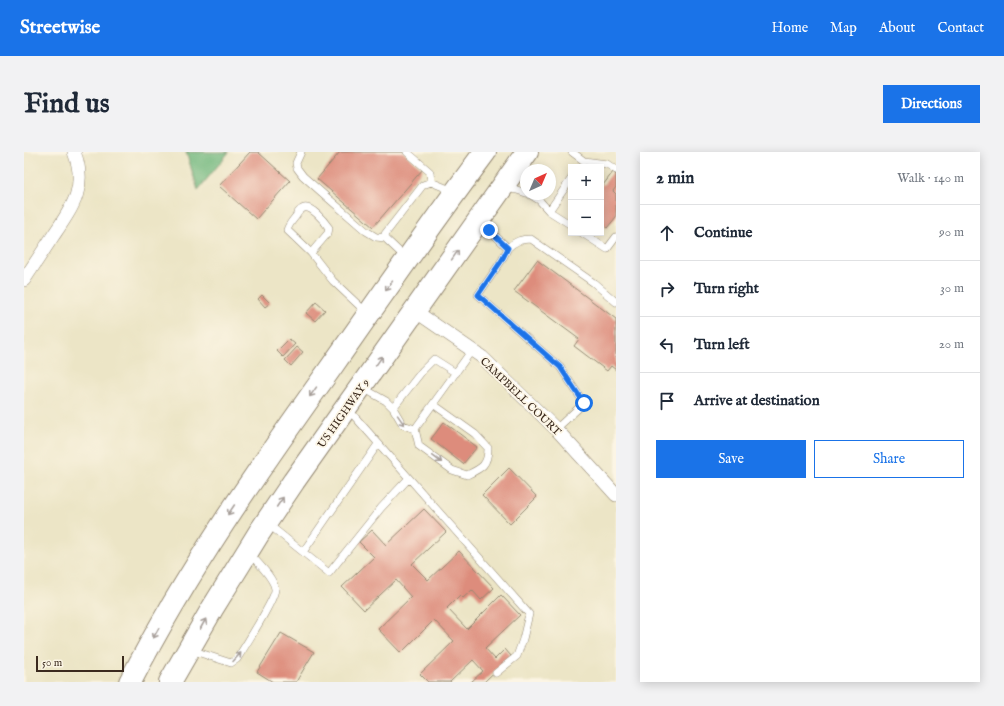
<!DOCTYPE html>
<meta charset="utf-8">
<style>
:root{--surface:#fff;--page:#f2f2f3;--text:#1f2937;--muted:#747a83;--line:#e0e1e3;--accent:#1a73e8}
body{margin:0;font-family:"IM FELL English",serif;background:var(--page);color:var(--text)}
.controls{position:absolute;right:12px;top:12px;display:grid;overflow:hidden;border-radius:0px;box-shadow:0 2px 10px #0003}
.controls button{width:36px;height:36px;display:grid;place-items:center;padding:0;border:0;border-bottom:1px solid var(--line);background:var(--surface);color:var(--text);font:20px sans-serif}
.compass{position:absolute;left:496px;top:12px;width:36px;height:36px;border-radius:50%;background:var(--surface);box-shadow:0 2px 10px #0003;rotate:44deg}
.scale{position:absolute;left:12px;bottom:10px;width:88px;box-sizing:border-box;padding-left:4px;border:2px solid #3b2a1e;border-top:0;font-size:11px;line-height:14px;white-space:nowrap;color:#3b2a1e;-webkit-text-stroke:3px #fcf5e5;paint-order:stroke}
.stop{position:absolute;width:12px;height:12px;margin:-9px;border:3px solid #1a73e8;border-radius:50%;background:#fff}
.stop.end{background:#1a73e8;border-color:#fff;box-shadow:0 1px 4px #0008}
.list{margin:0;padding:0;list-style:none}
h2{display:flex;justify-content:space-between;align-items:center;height:52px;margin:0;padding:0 16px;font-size:17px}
h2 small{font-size:13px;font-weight:400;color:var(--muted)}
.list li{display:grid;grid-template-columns:26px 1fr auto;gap:12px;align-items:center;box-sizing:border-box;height:56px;padding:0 16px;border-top:1px solid var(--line)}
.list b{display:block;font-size:15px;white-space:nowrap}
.list em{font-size:13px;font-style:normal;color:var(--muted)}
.actions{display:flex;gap:8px;padding:12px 16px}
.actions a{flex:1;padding:9px 0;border:1px solid var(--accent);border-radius:0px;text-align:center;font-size:14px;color:var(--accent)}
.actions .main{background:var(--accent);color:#fff}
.icon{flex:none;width:22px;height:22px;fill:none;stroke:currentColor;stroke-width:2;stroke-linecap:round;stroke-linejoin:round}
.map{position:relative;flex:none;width:592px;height:530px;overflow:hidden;border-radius:0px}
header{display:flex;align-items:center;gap:24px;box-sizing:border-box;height:56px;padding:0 20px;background:var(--accent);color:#fff}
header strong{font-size:19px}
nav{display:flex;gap:22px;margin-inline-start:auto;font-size:14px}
.intro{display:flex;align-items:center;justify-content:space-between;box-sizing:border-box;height:96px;padding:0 24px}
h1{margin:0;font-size:28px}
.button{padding:10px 18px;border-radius:0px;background:var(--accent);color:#fff;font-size:14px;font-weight:700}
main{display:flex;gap:24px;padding:0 24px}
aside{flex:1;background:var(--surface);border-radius:0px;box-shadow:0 2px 10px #0003}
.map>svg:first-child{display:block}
.forest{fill:#71b77d;stroke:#56704e}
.building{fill:#dd8c7c}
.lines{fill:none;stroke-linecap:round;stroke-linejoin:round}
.service-casing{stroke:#948872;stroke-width:8}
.minor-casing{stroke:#948872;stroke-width:14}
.trunk-casing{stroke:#948872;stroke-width:24}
.service{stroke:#fff;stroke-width:7}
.minor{stroke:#fff;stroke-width:13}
.trunk{stroke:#fff;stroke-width:22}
.oneway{stroke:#a79f9a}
.route{stroke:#1a73e8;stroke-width:5}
.labels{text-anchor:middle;stroke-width:3.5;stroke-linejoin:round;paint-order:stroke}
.street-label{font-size:11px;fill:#3b2a1e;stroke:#fcf5e5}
</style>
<header>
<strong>Streetwise</strong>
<nav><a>Home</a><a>Map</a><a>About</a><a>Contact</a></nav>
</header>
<div class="intro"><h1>Find us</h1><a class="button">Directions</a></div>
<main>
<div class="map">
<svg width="592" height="530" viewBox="0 0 592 530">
<rect width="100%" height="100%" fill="#fcf5e5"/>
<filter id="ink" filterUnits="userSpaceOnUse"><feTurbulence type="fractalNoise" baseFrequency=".025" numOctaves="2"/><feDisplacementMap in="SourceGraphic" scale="8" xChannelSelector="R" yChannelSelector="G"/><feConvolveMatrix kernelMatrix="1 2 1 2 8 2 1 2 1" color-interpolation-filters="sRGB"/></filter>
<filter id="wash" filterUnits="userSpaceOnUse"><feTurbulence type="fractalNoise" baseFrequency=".012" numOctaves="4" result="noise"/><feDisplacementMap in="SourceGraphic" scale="16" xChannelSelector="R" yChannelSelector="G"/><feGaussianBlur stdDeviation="0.9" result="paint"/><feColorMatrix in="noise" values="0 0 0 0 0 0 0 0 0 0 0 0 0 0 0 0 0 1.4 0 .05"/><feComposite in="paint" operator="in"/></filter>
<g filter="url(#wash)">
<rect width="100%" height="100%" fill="#ece5c6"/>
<!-- forest -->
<path class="forest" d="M162 0H205L174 38Z"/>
<g id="blocks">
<!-- building -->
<path class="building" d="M226 0H234L266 29 232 67 195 34Z
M316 0H379L399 17 349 75 293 27Z
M589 20 592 23V35L589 39 592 42V65L583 76 577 71V32L579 33Z
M513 108 592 167V218L587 214 583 219 550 194 555 187 490 139Z
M238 143 246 151 241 155 234 147Z
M292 150 301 158 291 169 282 161Z
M265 187 271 192 259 205 253 199Z
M273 195 279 200 267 214 261 208Z
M420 270 453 295 439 312 407 287Z
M485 316 513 345 486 372 458 343Z
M400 357 422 380 388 412 404 428 435 399 470 436 457 448 448 438 439 446 436 443 423 456 443 477 477 443 496 463 461 496 471 507 481 497 487 504 460 530H447L459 519 449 508 426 530H404L396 522 430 489 410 468 377 501 354 477 387 445 372 428 340 458 318 435 350 405 335 390 348 378 362 393Z
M257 481 290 500 272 530H249L233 520Z"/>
</g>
</g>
<g filter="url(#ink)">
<use href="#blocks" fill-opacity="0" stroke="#948872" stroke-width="1"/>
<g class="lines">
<!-- service casing -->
<g class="service-casing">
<path id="service" d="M277 0 272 11 273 16 279 24 305 47 342 79 352 85 361 86
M383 0 406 20 407 30
M548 0 560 9 583 12 592 18
M481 36 493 38 502 41
M505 42 515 48 525 59 547 73
M525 59 547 27
M457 70 484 96 478 108 454 143 536 215 560 251 532 277
M558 81 583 97 592 85
M484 96C491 89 497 87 507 87L570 131 592 150
M287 101 304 81 305 76C301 70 286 51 278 57 276 58 273 62 272 64 268 69 265 72 263 78L287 101 309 129 343 161
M382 106 362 87 361 82 399 33 407 30 429 39
M339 236 362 249 369 256 379 273 391 277 448 198
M369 256 399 218 410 207 432 221
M324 257 505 462 499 487 493 504 472 521
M391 277 395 294 428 318 443 323C458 316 464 313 464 296L451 282 409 252
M244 372 305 421 357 356 385 326
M279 400 354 292
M167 498 207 511 213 507C220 496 252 445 251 437 250 426 233 410 226 402"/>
</g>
<!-- minor casing -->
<g class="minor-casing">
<path id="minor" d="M0 128C10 113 19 99 29 84 48 56 64 35 50 0
M391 159 458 205 532 277 592 343"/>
</g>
<!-- trunk casing -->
<g class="trunk-casing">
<path id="trunk" d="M106 530C163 419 234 318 306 217 357 144 408 71 461 0
M146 530 188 457 235 381 270 329 503 0"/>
</g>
<!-- service -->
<use href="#service" class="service"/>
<!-- minor -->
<use href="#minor" class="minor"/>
<!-- trunk -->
<use href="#trunk" class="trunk"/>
</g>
<!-- one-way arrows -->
<defs><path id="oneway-shaft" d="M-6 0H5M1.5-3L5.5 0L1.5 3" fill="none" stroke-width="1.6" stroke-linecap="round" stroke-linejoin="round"/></defs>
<g class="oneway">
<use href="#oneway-shaft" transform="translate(431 103) rotate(-55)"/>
<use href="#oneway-shaft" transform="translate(365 134) rotate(125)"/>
<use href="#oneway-shaft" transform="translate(355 209) rotate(-55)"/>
<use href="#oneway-shaft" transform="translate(289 240) rotate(125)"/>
<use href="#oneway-shaft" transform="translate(377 268) rotate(55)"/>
<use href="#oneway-shaft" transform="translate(413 307) rotate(37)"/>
<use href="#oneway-shaft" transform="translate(256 350) rotate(-56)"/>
<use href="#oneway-shaft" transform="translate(207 358) rotate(124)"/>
<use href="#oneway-shaft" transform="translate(179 472) rotate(-61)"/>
<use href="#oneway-shaft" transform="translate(132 481) rotate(119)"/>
<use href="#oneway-shaft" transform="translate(213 505) rotate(-48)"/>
</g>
</g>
<g class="lines" filter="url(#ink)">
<!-- route -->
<path class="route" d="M465 78 484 96 478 108 454 143 536 215 560 251"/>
</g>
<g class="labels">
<!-- street labels -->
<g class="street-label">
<text transform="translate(497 244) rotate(44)" y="4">CAMPBELL COURT</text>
<text transform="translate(319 261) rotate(-55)" y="4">US HIGHWAY 9</text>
</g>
</g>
</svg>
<div class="controls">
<button>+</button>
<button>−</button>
</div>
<svg class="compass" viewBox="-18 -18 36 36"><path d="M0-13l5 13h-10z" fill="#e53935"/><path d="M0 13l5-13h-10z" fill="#747a83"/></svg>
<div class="scale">50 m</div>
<div class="stop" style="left:560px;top:251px"></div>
<div class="stop end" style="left:465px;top:78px"></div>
</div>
<aside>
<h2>2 min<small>Walk · 140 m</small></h2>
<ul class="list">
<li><svg class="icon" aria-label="ahead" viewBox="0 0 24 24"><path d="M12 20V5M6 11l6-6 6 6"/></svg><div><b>Continue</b></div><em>90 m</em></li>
<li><svg class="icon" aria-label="right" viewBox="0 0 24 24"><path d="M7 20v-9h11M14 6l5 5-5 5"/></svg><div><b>Turn right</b></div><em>30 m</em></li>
<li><svg class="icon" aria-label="left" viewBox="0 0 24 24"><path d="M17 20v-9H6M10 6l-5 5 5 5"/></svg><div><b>Turn left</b></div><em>20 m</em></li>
<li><svg class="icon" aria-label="arrive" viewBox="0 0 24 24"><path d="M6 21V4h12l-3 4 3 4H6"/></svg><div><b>Arrive at destination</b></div></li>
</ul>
<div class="actions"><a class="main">Save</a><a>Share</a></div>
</aside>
</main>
